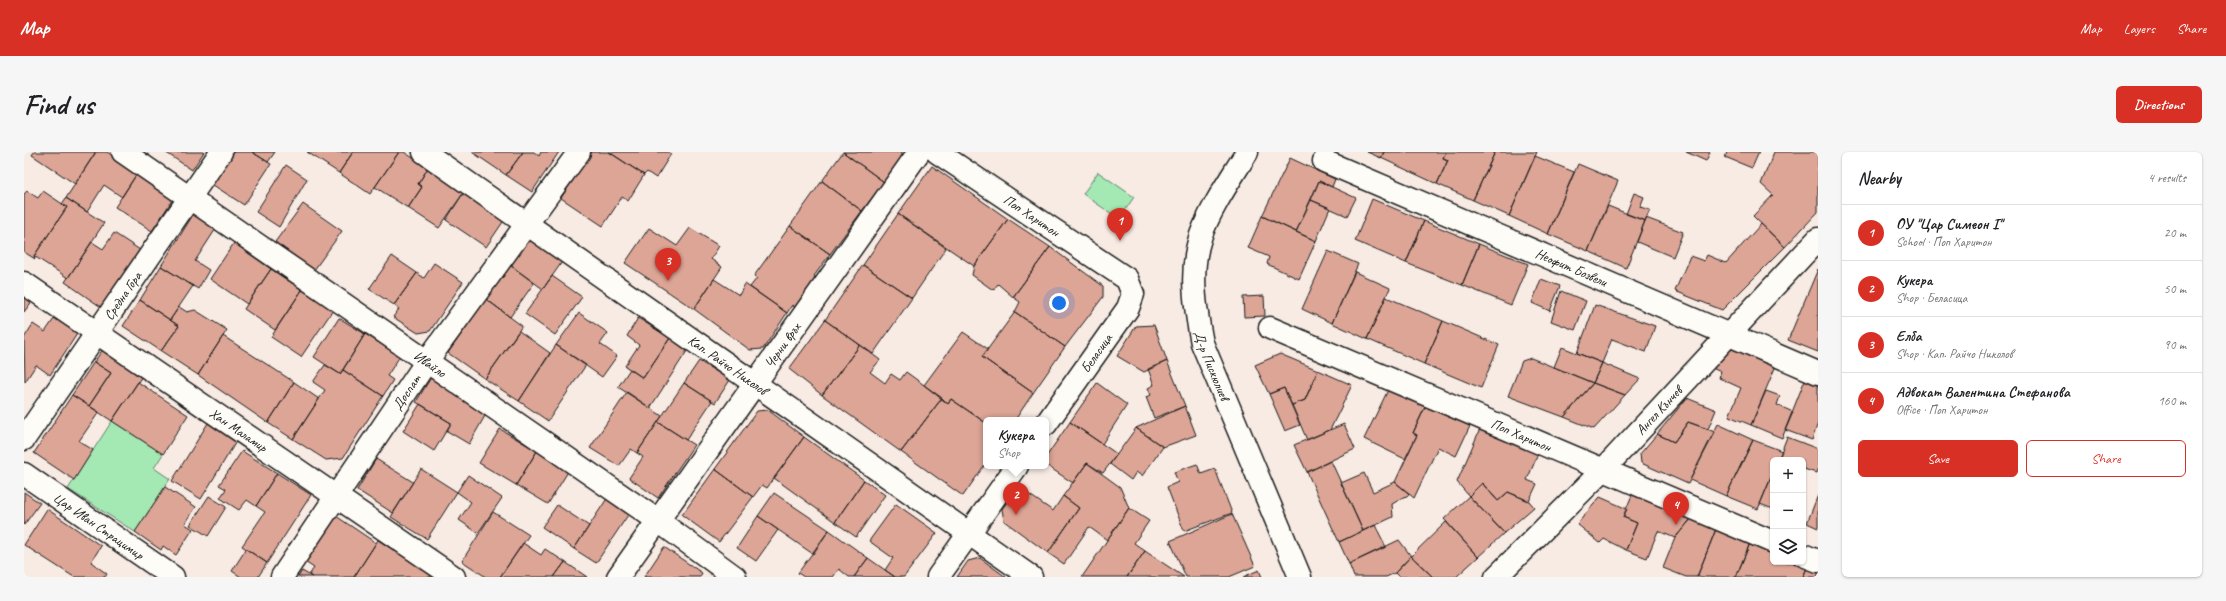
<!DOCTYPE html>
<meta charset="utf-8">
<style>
:root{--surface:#fff;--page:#f6f6f6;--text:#202124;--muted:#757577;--line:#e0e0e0;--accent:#d93025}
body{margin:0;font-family:Caveat,sans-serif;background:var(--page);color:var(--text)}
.controls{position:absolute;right:12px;bottom:12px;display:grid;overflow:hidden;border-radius:6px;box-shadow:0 1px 3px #0004}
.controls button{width:36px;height:36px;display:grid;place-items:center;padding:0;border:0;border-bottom:1px solid var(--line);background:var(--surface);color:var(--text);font:20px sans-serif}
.you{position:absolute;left:1035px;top:151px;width:14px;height:14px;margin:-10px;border:3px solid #fff;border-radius:50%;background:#1a73e8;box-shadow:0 0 0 6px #1a73e833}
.badge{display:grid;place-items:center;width:26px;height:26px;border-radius:50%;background:var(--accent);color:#fff;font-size:13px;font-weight:700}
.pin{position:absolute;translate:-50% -33px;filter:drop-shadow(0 1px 2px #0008)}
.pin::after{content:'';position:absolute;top:21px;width:14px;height:12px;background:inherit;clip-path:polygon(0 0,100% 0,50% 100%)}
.popup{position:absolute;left:959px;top:265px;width:66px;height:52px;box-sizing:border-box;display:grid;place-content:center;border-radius:6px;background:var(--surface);filter:drop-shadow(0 1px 3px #0005);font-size:13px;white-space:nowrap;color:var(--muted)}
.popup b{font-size:15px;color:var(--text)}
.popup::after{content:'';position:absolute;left:50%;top:100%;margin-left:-8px;border:8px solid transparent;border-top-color:var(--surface)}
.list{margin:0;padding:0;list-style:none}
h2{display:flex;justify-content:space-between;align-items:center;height:52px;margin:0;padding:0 16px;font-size:17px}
h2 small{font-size:13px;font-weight:400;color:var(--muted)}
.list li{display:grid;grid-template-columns:26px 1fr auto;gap:12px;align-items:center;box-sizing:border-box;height:56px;padding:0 16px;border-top:1px solid var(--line)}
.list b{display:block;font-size:15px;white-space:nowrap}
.list p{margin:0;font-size:13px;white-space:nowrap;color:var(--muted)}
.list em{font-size:13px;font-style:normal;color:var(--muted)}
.actions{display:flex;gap:8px;padding:12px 16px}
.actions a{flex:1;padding:9px 0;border:1px solid var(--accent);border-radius:6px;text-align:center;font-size:14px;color:var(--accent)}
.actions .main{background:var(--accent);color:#fff}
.icon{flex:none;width:22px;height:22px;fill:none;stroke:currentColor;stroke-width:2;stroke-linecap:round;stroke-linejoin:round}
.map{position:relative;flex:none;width:1794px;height:425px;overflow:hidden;border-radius:6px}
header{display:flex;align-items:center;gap:24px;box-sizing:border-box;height:56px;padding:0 20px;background:var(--accent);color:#fff}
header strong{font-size:19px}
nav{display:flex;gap:22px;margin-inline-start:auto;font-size:14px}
.intro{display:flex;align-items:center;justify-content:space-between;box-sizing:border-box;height:96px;padding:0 24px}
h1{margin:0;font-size:28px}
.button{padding:10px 18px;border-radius:6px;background:var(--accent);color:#fff;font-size:14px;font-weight:700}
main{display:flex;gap:24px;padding:0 24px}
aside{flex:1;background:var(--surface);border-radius:6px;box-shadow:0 1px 3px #0004}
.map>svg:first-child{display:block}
.green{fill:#a4e8b3;stroke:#608268}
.building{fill:#dda596;stroke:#1c1c1c}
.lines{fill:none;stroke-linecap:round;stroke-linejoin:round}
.street-casing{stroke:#1c1c1c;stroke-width:25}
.secondary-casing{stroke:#1c1c1c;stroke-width:25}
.street{stroke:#fdfcf7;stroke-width:22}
.secondary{stroke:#fdfcf7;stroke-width:22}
.labels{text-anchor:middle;stroke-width:3.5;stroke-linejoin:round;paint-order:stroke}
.street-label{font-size:14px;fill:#1c1c1c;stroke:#fdfcf7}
</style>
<header>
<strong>Map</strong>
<nav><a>Map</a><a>Layers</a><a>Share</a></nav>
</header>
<div class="intro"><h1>Find us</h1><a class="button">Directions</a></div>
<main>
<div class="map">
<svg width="1794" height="425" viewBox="0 0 1794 425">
<rect width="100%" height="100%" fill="#f7ebe4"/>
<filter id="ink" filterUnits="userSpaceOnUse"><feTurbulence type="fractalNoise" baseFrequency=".025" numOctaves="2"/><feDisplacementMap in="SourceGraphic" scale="8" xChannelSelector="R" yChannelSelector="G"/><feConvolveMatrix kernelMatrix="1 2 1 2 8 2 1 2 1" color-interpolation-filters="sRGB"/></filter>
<g filter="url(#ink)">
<!-- green -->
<path class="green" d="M1074 20 1110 45 1095 67 1059 42Z
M88 269 139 302 130 316 146 327 111 380 44 337Z"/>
<!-- building -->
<path class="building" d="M10 0H70L71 1 51 32 8 3Z
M72 0H83L114 20 98 45 80 33 63 60 42 46Z
M141 0H180L168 18Z
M210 0H228L247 12 220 53 189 33Z
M228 0H251L244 10Z
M283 0H329L315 21Z
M329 0H375L346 42 315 21Z
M375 0H380L404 16 394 32 398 35 384 56 351 35Z
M448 0H499L482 23Z
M499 0H510L515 4 517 0H535L508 40 482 23Z
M568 0H585L620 23 604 49 598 45 579 74 537 46Z
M585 0H644L647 2 632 26 623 20 620 23Z
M819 0 860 30 838 59 798 29Z
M819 0H878V5L860 30Z
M1343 0H1360L1357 6Z
M1360 0H1422L1419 6 1424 8 1413 32 1357 6Z
M1422 0H1471L1449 48 1413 32 1424 8 1419 6Z
M1471 0H1513L1485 64 1449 48Z
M1662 0H1686L1682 9Z
M1703 0H1735L1728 16 1701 5Z
M1750 0H1794V60L1761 95 1729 64 1749 43 1737 32Z
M1511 4 1550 20 1524 82 1485 64Z
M1266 6 1311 27 1308 35 1295 29 1272 80 1238 64Z
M1554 12 1594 29 1564 99 1524 82Z
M262 13 283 27 255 75 232 60Z
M908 14 984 67 950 114 874 62Z
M404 16 440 40 415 76 384 56 398 35 394 32Z
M114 20 151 44 128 79 91 55Z
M798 29 838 59 806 102 766 74Z
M1295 29 1332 46 1323 64 1287 48Z
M3 39 14 46 19 39 43 55 10 104 11 107 0 100V42Z
M440 40 481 67 462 95 422 68Z
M1610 41 1620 45 1616 55 1626 58 1621 69 1602 62Z
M42 46 80 71 44 126 10 104 43 55 38 52Z
M1348 47 1400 69 1382 111 1331 89Z
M1287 48 1306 56 1292 89 1272 80Z
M279 52 318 79 290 118 251 90Z
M1584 54 1621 69 1602 116 1564 99Z
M172 58 195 72 171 109 185 118 174 137 137 114Z
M874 62 922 96 888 146 839 113Z
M1238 64 1292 89 1275 127 1243 112 1245 105 1224 96Z
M1622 66 1659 80 1649 105 1613 90Z
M984 67 1026 95 989 145 974 132 969 138 948 123 950 114Z
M1400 69 1455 92 1438 133 1382 111Z
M1737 72 1761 95 1698 158 1651 139 1666 104 1680 109 1683 103 1702 111Z
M766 74 806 102 790 124 794 127 773 157 768 153 763 161 726 135 733 126 730 124Z
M625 76 653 94 666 76 695 94 687 107 698 115 670 157 601 111Z
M90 81 116 98 77 155 41 130 68 90 79 97Z
M509 89 538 110 519 137 486 113 503 90Z
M210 91 247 117 223 152 186 127Z
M1455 92 1504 112 1487 153 1438 133Z
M1026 95 1079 134V145L1041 195 991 160 996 150 989 145Z
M1304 99 1334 112 1308 171 1278 157Z
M368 104 393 121 370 153 345 137Z
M410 111 439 130 406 179 394 181 369 165 375 157 370 153 393 121 400 126Z
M486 113 510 131 486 165 462 147Z
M839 113 888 146 849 202 801 168Z
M137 114 169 134 146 168 116 148Z
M247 117 278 138 251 178 220 157Z
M1794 117V200L1764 188Z
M1331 120 1366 136 1343 187 1308 171Z
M528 124 558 145 531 183 501 162Z
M690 127 715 143 721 132 763 161 739 197 726 198 670 157Z
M1517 127 1536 134 1526 159 1508 151Z
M278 138 309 158 277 205 247 185Z
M1537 139 1562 149 1551 178 1527 169Z
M0 142 9 148 0 160Z
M1240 144 1241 164 1220 165 1219 145Z
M1362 145 1419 169 1400 212 1343 187Z
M462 147 498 174 461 227 424 201Z
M116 148 155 174 137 199 99 174Z
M1571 153 1631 174 1622 200 1588 187 1578 211 1553 201Z
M155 155 163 160 171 158 203 178 174 223 137 199 155 174 146 168Z
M991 160 1041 195 1009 241 958 205Z
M555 161 584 181 576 192 593 204 578 225 532 193Z
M32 164 55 179 26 223 12 213 1 230 0 186 9 172 21 180Z
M315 166 341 182 316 222 290 205Z
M614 166 646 186 619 226 601 214 615 193 603 184Z
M801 168 836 193 798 243 765 217Z
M1419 169 1475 193 1457 236 1400 212Z
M1130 173 1143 209 1120 220 1093 204 1112 174Z
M495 179 526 201 495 249 461 227Z
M939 180 964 197 958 205 1009 241 991 268H962V271L927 247 924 252 900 233Z
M341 182 376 204 363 224 369 228 359 244 319 218Z
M199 184 270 230 244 271 174 223Z
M646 186 663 199 626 256 594 235 606 217 619 226Z
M1707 192 1753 211 1727 273 1705 264 1717 236 1695 226 1697 220 1688 216Z
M82 193 122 218 88 269 65 254 87 221 70 210Z
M532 193 562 213 524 269 495 249Z
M836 193 856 208 846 220 861 231 867 222 876 228 882 220 918 246 877 300 798 243Z
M1538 195 1578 211 1569 231 1530 215Z
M1256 202 1294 218 1281 248 1268 253 1260 236 1245 242 1231 213Z
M1507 206 1569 231 1540 265 1484 244 1498 209Z
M675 209 706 228 691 251 660 231Z
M1143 209 1161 254 1130 266 1122 245 1127 243 1124 236 1130 233 1124 217Z
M70 210 87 221 65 254 48 243Z
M1578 211 1616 227 1601 243 1569 231Z
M301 213 316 222 319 218 359 244 319 306 302 308 269 287 301 238 289 230Z
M1294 218 1328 233 1306 278 1283 288 1268 253 1281 248Z
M409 222 466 255 445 292 423 279 427 271 392 250Z
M1782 225 1794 230V271L1788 288 1761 278Z
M114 230 164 263 139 302 88 269Z
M270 230 295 247 269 287 244 271Z
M660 231 688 249 662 288 634 270Z
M1073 231 1103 253 1078 292 1046 270Z
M1569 231 1601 243 1570 277 1540 265Z
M1260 236 1276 273 1261 279 1245 242Z
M1365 236 1402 253 1389 281 1393 283 1381 307 1340 287Z
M1742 239 1756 244 1753 253 1769 260 1758 286 1727 273Z
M603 240 638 264 613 301 607 297 595 314 566 296Z
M48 243 75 260 55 289 69 298 50 328 10 301Z
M918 246 924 252 927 247 962 271V311L939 344 877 300Z
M1663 246 1692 258 1684 277 1664 270 1650 290 1633 282Z
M396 252 427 271 410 299 379 279Z
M1402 253 1446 274 1432 304 1414 295 1390 346 1371 330 1393 283 1389 281Z
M1161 254 1172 283 1139 295 1112 276Z
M744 258 780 285 743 336 738 333 729 345 691 317 733 259Z
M634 270 670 293 634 346 605 326 619 305 613 301Z
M1046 270 1093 302 1079 321 1063 311 1049 331 1022 313V305Z
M1664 270 1691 280 1664 332 1617 311 1616 302 1633 282 1650 290Z
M184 271 213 288 177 347 148 329Z
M1320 272 1331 297 1283 320 1270 293Z
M1694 272 1729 288 1702 344 1666 328Z
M1112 276 1139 295 1118 324 1112 320 1107 328 1086 312Z
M476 277 513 299 492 333 455 311Z
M1456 277 1514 302 1503 328 1513 332 1505 349 1484 340 1474 349 1458 331 1445 344 1433 330Z
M780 285 840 328 811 370 750 326Z
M1763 285 1794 297V314L1792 321 1780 317 1779 321V308H1754Z
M1729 288 1758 299 1754 308H1749V321L1734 357 1702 344Z
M218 299 253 321 232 354 223 348 215 358 196 346 202 337 195 333Z
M513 299 545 318 524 352 492 333Z
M352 307 389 330 369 361 333 338Z
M1307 309 1339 379 1315 390 1283 320Z
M1063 311 1096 335 1105 356 1083 388 1065 375 1040 412 1024 401 1055 356 1039 344Z
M1173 312 1177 322 1191 317 1208 361 1160 379 1143 335 1154 330 1150 320Z
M397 317 433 340 403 387 367 365Z
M691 317 729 345 695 390 658 363Z
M253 321 287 343 243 411 218 394 241 360 232 354Z
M1340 321 1349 340 1371 330 1386 342 1368 352 1369 365 1339 379 1317 331Z
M1749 321V357L1736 352Z
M444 323 478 346 454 381 435 368 447 350 433 340Z
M840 328 861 343 832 385 811 370Z
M1458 331 1474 349 1484 340 1505 349 1510 355 1480 381 1445 344Z
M141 335 172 355 161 372 169 377 152 403 139 394 137 398 111 380Z
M994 335 1029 359 1039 344 1055 356 1024 401 980 369 978 357Z
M0 340 16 351 0 373Z
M750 341 805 378 789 402 734 364Z
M1608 343 1667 367 1651 386 1634 379 1623 406 1602 398 1613 371 1599 365Z
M1794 343V376L1783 371Z
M185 344 202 355 184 384 166 373Z
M1445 344 1480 381 1454 405 1420 367Z
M584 345 606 360 572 411 550 397Z
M1576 345 1603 357 1599 365 1613 371 1602 398 1580 387 1576 391 1553 372Z
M872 352 913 381 880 425H871L861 418 869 406 845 389Z
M533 353 565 374 550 397 518 375Z
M1105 356 1125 369 1110 391 1121 399 1103 425H1058Z
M23 357 77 394 67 410 83 422 81 425H50L0 393Z
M469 360 505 383 476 425H462L438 409Z
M1208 362 1231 414 1205 425H1162L1146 389Z
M312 364 352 391 330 425H288L285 423 290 416 281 410Z
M734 364 754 378 732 409 713 396Z
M1667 367 1692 377 1673 425H1662L1639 416 1651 386Z
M1422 370 1454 405 1432 425H1409L1387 404Z
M1351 373 1362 395 1325 412 1315 390Z
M1692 377 1726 391 1712 425H1673Z
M805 378 844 406 830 425H825L815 417 809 425H780L774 421Z
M354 388 411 425H330Z
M1375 388 1387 404 1371 421 1362 425H1330L1325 412Z
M499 391 517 403 521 397 541 410 530 425H476Z
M1726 391 1749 401V410H1769L1783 416 1779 425H1712Z
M640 395 678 421 676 425H620Z
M222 397 243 411 234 425H217L208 419Z
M1121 399 1160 425H1103Z
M1387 404 1409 425H1375L1371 421Z
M844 406 861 418 871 425H830Z
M956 406 982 425H933L944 409Z
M541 410 563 425H530Z
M1783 416 1794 420V425H1779Z
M1235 418 1238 425H1219Z
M278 419 285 423 288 425H274Z"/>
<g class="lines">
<!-- street casing -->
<g class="street-casing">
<g id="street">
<path id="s1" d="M99 0 633 368 711 425"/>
<path id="s2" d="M400 0 1007 425"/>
<path id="s3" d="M913 0 1103 127 1109 142 1104 156 1022 272"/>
<path id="s4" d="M1300 9 1794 221"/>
<path id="s5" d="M0 131 430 425"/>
<path id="s6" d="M1246 176 1749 390"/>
<path id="s7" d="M0 287 197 0"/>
<path id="s8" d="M0 322 149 425"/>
<path d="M1779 403 1794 409"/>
<path id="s9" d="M258 425 403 209 555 0"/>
<path id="s10" d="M594 425 895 0"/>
<path d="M914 425 993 314"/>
<path id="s11" d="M1472 425 1579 318 1794 87"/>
</g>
</g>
<!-- secondary casing -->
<g class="secondary-casing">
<g id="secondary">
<path id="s12" d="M1223 0C1208 25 1187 55 1177 83 1165 118 1171 155 1178 191L1276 425"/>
</g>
</g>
<!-- street -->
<use href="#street" class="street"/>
<!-- secondary -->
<use href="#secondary" class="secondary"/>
</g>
</g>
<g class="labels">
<!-- street labels -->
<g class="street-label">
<text dy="5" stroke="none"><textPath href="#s3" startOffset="114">Поп Харитон</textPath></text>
<text dy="5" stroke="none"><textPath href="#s4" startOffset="269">Неофит Бозвели</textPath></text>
<text dy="5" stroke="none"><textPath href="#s7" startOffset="174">Средна Гора</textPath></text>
<text dy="5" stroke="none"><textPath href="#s10" startOffset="284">Черни връх</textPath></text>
<text transform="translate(1072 201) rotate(-55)" y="5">Беласица</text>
<text dy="5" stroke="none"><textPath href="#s1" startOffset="373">Ивайло</textPath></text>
<text dy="5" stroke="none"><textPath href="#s2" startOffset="371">Кап. Райчо Николов</textPath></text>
<text dy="5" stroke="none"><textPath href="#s12" startOffset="229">Д-р Пискюлиев</textPath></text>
<text dy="5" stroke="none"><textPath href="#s9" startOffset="223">Доспат</textPath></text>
<text dy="5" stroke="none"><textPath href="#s11" startOffset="233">Ангел Кънчев</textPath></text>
<text dy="5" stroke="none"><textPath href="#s5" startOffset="260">Хан Маламир</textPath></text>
<text dy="5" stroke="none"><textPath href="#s6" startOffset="273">Поп Харитон</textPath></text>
<text dy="5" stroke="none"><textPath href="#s8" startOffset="91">Цар Иван Страцимир</textPath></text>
</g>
</g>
</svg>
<div class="controls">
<button>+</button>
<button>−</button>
<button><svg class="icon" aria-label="layers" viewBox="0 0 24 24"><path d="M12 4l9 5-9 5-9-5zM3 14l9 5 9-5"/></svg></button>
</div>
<div class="you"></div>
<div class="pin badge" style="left:1096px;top:89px">1</div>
<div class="pin badge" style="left:992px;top:363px">2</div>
<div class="popup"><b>Кукера</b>Shop</div>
<div class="pin badge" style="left:644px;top:129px">3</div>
<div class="pin badge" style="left:1652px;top:373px">4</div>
</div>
<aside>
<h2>Nearby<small>4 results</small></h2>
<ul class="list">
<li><span class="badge">1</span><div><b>ОУ &quot;Цар Симеон I&quot;</b><p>School · Поп Харитон</p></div><em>20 m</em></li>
<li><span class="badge">2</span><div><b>Кукера</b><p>Shop · Беласица</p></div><em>50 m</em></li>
<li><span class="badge">3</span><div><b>Елба</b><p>Shop · Кап. Райчо Николов</p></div><em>90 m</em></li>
<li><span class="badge">4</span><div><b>Адвокат Валентина Стефанова</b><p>Office · Поп Харитон</p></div><em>160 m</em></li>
</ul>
<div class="actions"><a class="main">Save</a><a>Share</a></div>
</aside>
</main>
